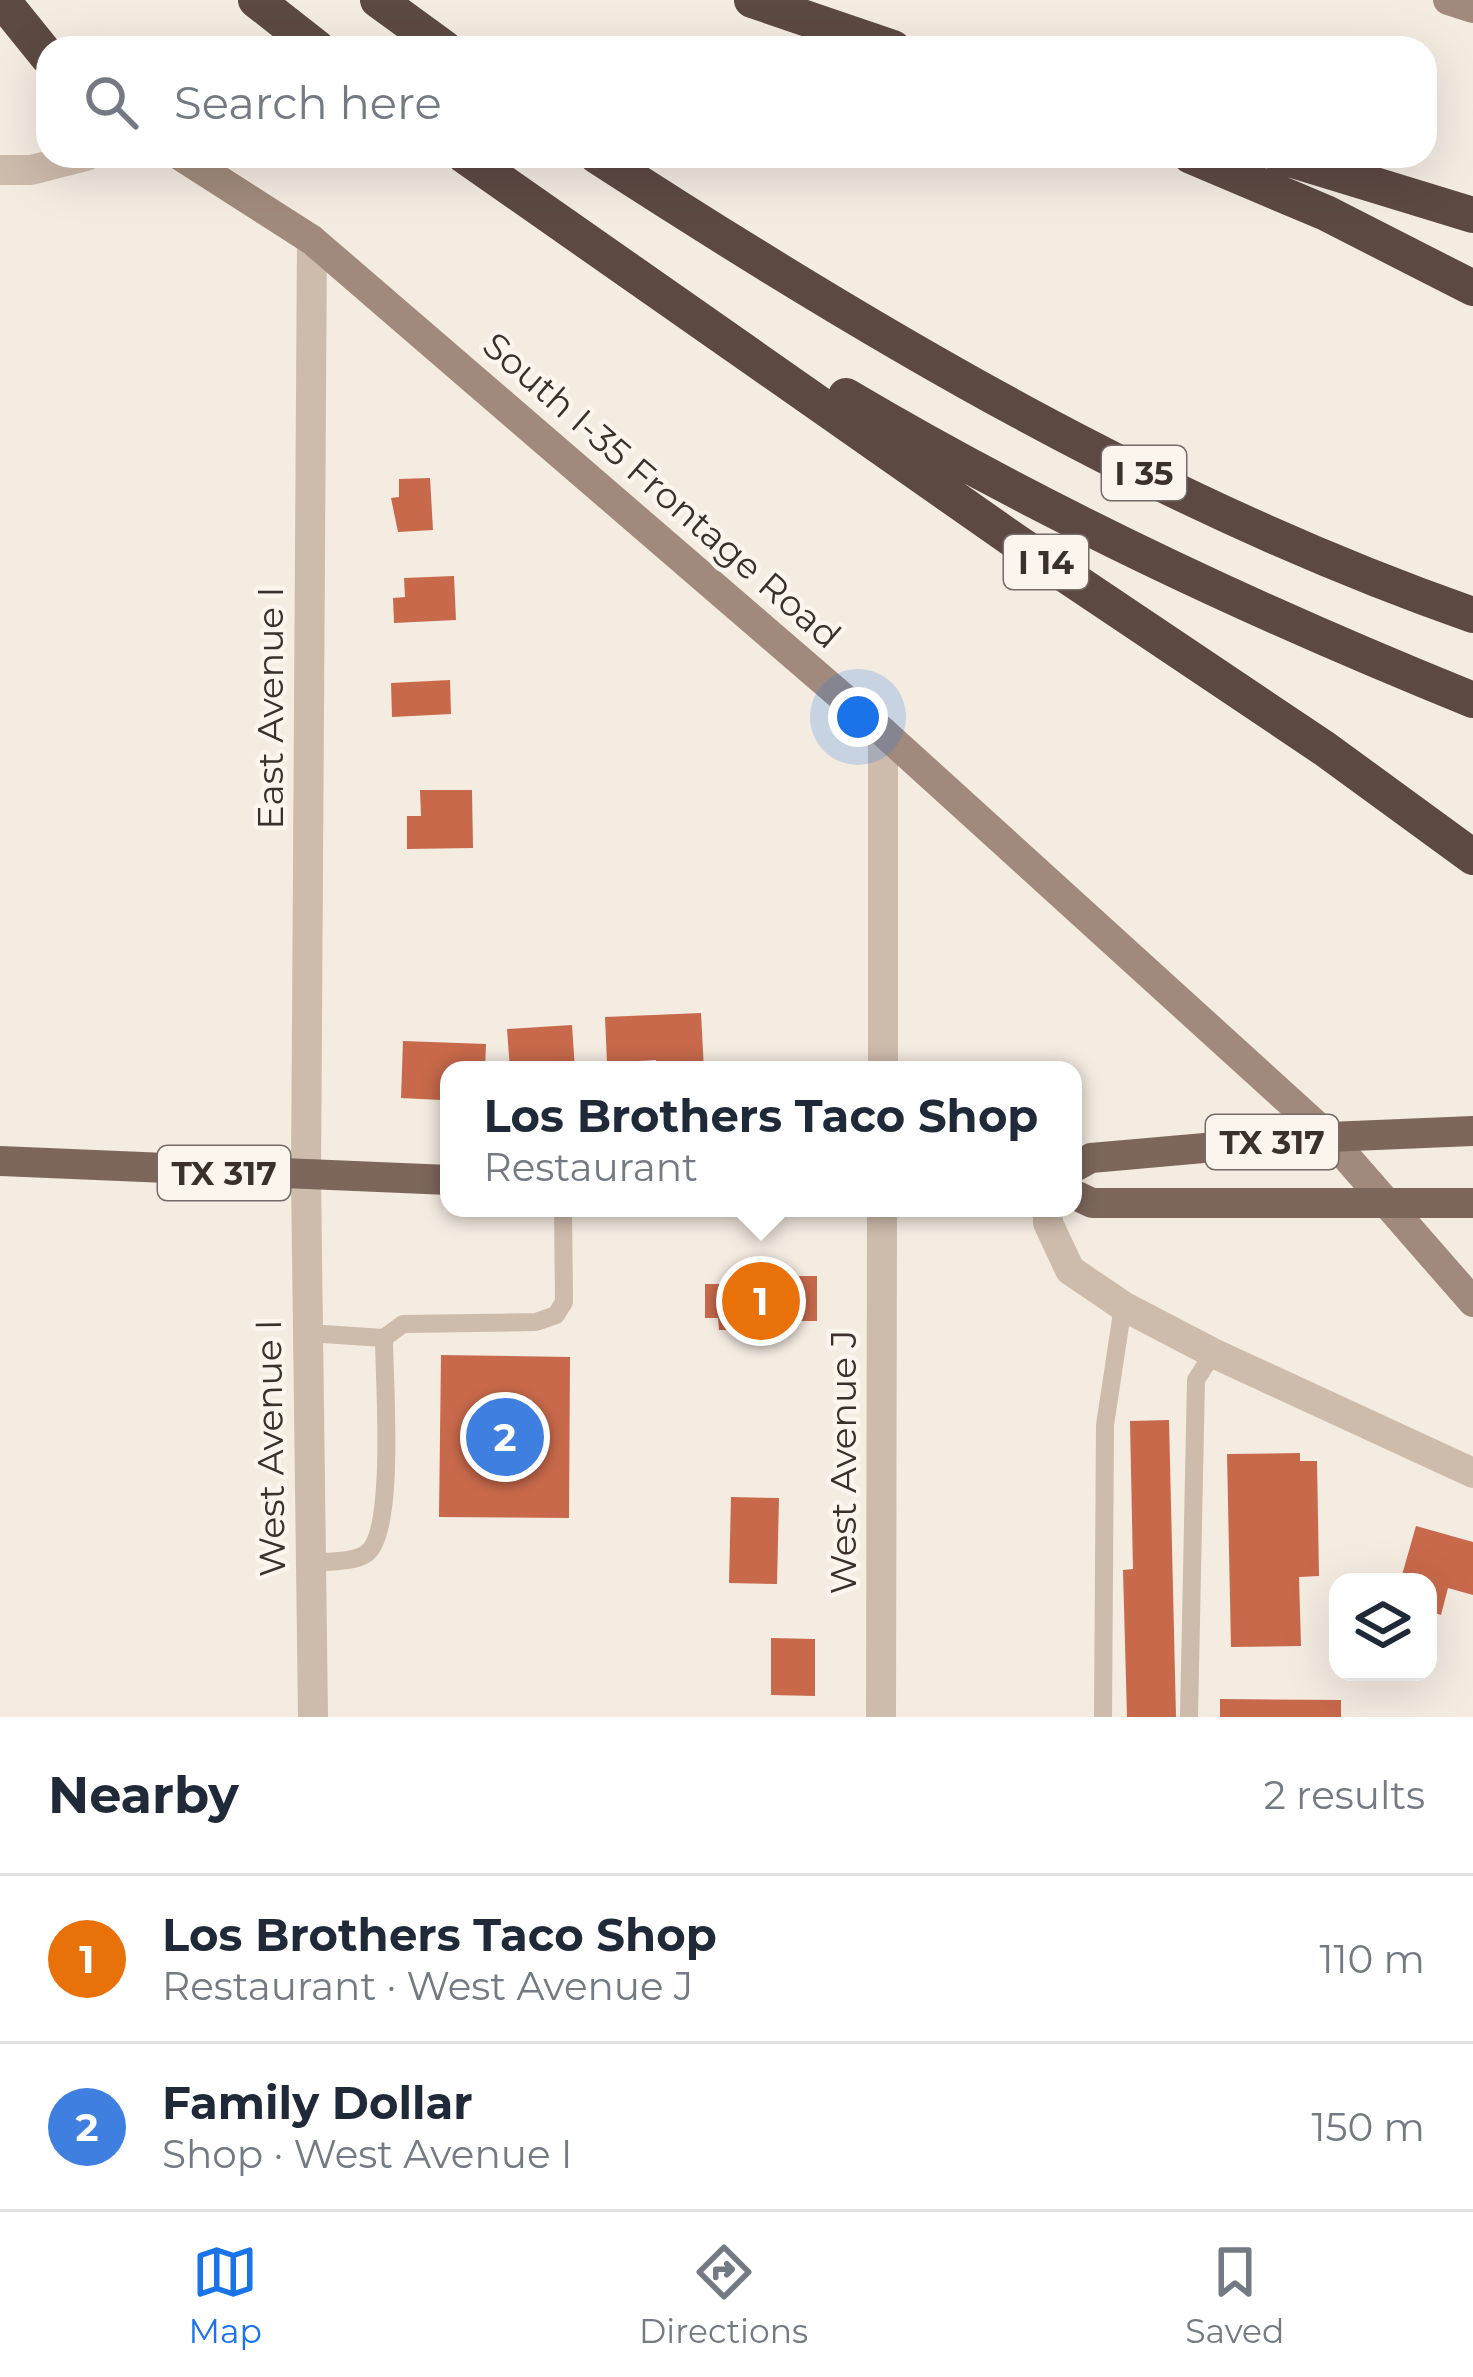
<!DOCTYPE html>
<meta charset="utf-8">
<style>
:root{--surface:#fff;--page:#f2f2f3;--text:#1f2937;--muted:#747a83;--line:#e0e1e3;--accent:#1a73e8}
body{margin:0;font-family:Montserrat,sans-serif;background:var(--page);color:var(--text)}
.controls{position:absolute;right:36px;bottom:36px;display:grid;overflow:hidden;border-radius:24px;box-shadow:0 12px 48px #0002}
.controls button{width:108px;height:108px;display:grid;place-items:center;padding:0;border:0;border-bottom:3px solid var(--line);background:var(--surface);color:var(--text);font:60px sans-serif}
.you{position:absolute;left:858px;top:717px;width:42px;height:42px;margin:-30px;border:9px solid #fff;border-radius:50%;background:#1a73e8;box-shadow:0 0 0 18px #1a73e833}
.badge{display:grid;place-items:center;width:78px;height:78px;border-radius:50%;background:var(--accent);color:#fff;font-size:39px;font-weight:700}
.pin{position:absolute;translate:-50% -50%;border:6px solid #fff;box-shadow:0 3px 12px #0006}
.popup{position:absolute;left:440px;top:1061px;width:642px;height:156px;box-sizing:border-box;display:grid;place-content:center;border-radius:24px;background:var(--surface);filter:drop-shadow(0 3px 9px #0005);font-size:39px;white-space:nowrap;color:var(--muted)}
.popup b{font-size:45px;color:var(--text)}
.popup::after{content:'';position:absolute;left:50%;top:100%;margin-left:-24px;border:24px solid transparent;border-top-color:var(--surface)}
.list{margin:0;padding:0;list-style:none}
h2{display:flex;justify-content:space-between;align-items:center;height:156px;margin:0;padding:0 48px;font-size:51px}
h2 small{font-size:39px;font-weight:400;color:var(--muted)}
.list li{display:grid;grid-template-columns:78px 1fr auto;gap:36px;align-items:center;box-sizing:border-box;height:168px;padding:0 48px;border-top:3px solid var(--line)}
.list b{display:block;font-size:45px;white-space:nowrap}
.list p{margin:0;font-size:39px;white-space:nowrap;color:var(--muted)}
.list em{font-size:39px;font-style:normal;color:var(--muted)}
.icon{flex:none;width:66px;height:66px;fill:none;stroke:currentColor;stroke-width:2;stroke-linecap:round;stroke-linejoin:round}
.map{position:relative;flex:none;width:1473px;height:1717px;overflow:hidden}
.search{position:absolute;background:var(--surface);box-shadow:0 12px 48px #0002;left:36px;right:36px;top:36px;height:132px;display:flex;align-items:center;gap:30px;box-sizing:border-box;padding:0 42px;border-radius:36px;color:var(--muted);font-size:45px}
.sheet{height:492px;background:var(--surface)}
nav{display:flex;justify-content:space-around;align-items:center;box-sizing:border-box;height:168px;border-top:3px solid var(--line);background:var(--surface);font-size:33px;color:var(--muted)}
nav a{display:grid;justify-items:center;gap:6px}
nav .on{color:var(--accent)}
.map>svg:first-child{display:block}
.building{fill:#c8694b}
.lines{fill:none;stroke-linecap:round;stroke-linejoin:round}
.service{stroke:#cdbbac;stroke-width:18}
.minor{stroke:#cdbbac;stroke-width:30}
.secondary{stroke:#a18a7d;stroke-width:30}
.primary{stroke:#7d675c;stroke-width:30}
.motorway{stroke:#5c4a42;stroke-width:36}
.labels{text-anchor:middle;stroke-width:9;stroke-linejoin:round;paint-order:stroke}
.shield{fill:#fbf5ee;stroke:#756b66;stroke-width:3}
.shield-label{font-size:33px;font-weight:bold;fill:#3b302b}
.street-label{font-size:36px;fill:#3b302b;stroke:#fbf5ee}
</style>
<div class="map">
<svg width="1473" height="1717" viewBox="0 0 1473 1717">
<rect width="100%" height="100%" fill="#f4ebe1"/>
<!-- building -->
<path class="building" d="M430 478 433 530 398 532 391 498 399 497V479Z
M454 576 456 620 394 623 393 598 405 597 404 578Z
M450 680 451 714 392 717 391 683Z
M420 790H472L473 848 407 849V816H421Z
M701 1013 704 1070H656V1060L607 1063 605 1017Z
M572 1025 575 1070H510L507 1029Z
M403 1041 486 1044 485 1070H449V1092L442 1091 441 1100 401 1098Z
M787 1276H817V1321H788V1330H719L718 1318H705V1284H787Z
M441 1355 570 1357 569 1518 439 1517Z
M1169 1420 1176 1717H1127L1123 1570 1133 1569 1130 1421Z
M1300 1453V1461H1317L1319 1576 1299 1577 1301 1646 1231 1647 1227 1454Z
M731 1497 779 1498 777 1584 729 1583Z
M1416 1526 1473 1542V1595L1448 1588 1441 1615 1428 1611V1582L1402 1575Z
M771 1638 815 1639V1696L771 1695Z
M1220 1699 1341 1700V1717H1220Z"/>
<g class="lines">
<!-- service -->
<path class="service" d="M308 1333 384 1338
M311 1563C328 1561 354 1563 367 1553 396 1531 384 1379 384 1338L403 1324 536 1322 556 1315 564 1302 563 1208
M1103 1717 1105 1425 1123 1306
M1189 1717 1196 1380 1213 1353"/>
<!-- minor -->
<path class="minor" d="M0 170H31L86 156
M312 240 306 1177 313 1717
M883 1070V732
M1048 1208V1223L1070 1270 1123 1306 1213 1353 1473 1473
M881 1717 882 1208"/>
<!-- secondary -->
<path class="secondary" d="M1448 0 1473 8
M181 156 312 240 883 732 1329 1137 1473 1302"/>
<!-- primary -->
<path class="primary" d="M0 1161 449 1180
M1073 1168 1091 1158 1329 1137 1473 1131
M1073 1194 1092 1203H1473"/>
<!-- motorway -->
<path class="motorway" d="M2 0 48 57
M256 0 317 48
M378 0 444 48
M752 0 893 48
M465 156 1015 541 1325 749 1473 857
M597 156C873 335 1161 506 1473 615
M1191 156 1326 213 1473 288
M1280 156 1473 215
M846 396C1045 514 1258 613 1473 700"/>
</g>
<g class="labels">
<!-- shield labels -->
<g class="shield">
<rect x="1102" y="446" width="84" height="54" rx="9"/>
<rect x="1004" y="535" width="84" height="54" rx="9"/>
<rect x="1206" y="1115" width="132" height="54" rx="9"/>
<rect x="158" y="1146" width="132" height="54" rx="9"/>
</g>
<g class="shield-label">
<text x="1144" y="485">I 35</text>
<text x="1046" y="574">I 14</text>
<text x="1272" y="1154">TX 317</text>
<text x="224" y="1185">TX 317</text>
</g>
<!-- street labels -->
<g class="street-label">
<text transform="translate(662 490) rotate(41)" y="13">South I-35 Frontage Road</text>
<text transform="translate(270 708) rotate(-90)" y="13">East Avenue I</text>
<text transform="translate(270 1448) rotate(-91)" y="13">West Avenue I</text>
<text transform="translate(843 1462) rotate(-90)" y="13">West Avenue J</text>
</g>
</g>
</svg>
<div class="controls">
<button><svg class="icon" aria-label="layers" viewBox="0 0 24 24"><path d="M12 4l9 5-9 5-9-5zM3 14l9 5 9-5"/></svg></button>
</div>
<div class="you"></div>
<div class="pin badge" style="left:761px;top:1301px;background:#e8710a">1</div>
<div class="popup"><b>Los Brothers Taco Shop</b>Restaurant</div>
<div class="pin badge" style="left:505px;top:1437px;background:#3f7fe0">2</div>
<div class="search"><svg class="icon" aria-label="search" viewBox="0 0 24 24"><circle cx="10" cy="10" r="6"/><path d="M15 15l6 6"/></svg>Search here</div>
</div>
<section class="sheet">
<h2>Nearby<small>2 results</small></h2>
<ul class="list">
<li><span class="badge" style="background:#e8710a">1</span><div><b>Los Brothers Taco Shop</b><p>Restaurant · West Avenue J</p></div><em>110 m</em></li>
<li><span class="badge" style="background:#3f7fe0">2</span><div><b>Family Dollar</b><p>Shop · West Avenue I</p></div><em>150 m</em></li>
</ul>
</section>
<nav>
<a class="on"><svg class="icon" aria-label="map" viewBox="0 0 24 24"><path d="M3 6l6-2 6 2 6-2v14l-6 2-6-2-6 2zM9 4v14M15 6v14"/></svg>Map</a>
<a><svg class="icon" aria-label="directions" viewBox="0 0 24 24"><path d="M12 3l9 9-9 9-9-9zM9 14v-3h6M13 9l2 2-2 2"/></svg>Directions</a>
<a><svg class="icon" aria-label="saved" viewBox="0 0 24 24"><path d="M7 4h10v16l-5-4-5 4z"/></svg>Saved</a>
</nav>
